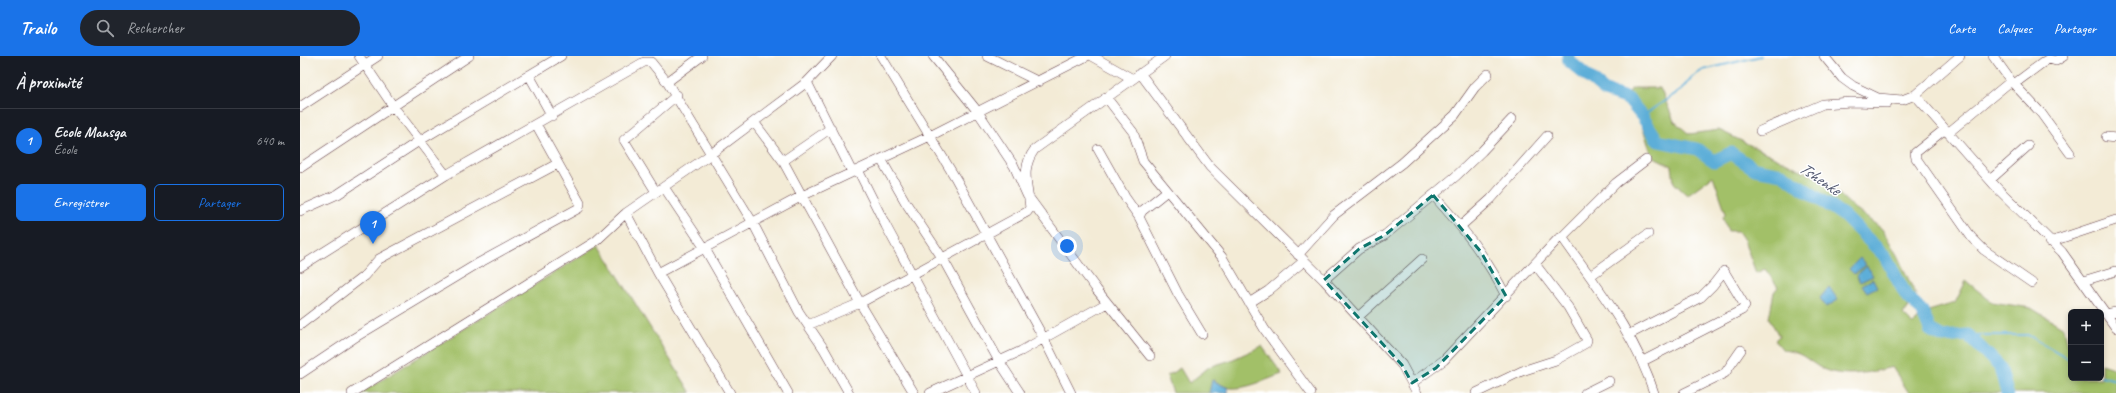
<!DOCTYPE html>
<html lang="fr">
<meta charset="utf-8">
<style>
:root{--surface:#171b24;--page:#20242c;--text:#f1f3f6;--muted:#9ea1a6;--line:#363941;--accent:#1a73e8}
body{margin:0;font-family:Caveat,sans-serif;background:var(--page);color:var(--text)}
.controls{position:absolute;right:12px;bottom:12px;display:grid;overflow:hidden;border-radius:6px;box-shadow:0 2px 6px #0003}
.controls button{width:36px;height:36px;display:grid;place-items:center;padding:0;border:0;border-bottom:1px solid var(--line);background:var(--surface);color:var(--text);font:20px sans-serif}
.you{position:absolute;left:767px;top:190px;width:14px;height:14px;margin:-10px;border:3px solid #fff;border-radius:50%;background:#1a73e8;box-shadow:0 0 0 6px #1a73e833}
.badge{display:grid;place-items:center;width:26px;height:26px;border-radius:50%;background:var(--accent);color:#fff;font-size:13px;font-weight:700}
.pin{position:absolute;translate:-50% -33px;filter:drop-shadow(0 1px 2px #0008)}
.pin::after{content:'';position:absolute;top:21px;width:14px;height:12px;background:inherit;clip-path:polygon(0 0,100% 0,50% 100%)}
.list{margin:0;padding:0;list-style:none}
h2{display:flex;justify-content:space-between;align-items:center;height:52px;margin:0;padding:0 16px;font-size:17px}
h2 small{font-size:13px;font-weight:400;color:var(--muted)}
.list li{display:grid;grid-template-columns:26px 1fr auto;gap:12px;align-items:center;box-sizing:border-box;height:64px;padding:0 16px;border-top:1px solid var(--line)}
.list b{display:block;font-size:15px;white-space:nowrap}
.list p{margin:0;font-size:13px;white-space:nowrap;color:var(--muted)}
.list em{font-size:13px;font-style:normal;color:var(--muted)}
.actions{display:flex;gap:8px;padding:12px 16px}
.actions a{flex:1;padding:9px 0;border:1px solid var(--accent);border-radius:6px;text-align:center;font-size:14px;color:var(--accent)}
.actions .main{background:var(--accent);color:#fff}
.icon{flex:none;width:22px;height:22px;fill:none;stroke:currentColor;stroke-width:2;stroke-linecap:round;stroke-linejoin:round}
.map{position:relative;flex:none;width:1816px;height:337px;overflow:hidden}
header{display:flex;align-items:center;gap:24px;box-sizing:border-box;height:56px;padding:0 20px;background:var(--accent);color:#fff}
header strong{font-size:19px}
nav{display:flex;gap:22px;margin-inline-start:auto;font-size:14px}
.search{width:280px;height:36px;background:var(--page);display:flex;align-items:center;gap:10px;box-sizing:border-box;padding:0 14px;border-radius:22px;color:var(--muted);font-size:15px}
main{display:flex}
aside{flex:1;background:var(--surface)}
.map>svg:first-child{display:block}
.green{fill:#a2c068;stroke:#76704a}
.water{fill:#5daed8;stroke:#546682}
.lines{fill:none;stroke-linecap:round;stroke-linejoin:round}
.stream{stroke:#5daed8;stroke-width:2}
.river{stroke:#5daed8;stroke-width:13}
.minor-casing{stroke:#633e45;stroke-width:10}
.minor{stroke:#fff;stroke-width:9}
.marked{fill:#0f766e;fill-opacity:0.2;stroke:#0f766e;stroke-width:3;stroke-dasharray:8 5;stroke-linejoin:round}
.labels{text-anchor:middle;stroke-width:3;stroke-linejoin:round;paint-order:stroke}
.water-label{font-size:17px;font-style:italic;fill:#525870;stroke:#fff}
</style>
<header>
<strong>Trailo</strong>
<div class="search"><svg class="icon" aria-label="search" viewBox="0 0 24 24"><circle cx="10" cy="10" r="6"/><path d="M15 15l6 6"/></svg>Rechercher</div>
<nav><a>Carte</a><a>Calques</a><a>Partager</a></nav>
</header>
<main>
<aside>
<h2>À proximité<small></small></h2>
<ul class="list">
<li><span class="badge">1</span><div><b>Ecole Mansga</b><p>École</p></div><em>640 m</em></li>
</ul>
<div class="actions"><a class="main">Enregistrer</a><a>Partager</a></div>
</aside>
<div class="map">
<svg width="1816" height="337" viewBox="0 0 1816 337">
<rect width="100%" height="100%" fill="#fff"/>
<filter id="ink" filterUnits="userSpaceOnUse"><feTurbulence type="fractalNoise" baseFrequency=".025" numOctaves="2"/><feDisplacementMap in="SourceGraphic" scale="8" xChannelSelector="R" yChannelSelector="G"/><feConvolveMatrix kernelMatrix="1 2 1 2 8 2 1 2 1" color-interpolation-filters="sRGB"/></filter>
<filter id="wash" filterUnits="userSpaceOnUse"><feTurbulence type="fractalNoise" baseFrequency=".012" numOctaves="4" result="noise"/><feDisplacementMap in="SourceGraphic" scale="16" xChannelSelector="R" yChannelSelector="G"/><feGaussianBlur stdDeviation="0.9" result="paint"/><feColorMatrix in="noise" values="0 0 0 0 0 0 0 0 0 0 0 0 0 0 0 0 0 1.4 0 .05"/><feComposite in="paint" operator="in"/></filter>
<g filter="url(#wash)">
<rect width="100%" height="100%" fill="#f3ebd6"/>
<!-- green -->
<path class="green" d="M1332 32H1360L1374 65 1389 78 1419 74 1526 126 1555 153 1582 173 1597 199 1616 239 1603 258 1613 268 1625 256 1655 247 1666 225 1692 246 1731 252 1764 272 1768 290 1771 291V322H1801V308L1816 313V337H1609L1592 311C1570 317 1540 323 1519 311 1503 301 1503 297 1483 294L1475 284 1479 280 1469 262 1474 236 1478 231 1465 213 1456 217 1444 184 1438 175H1428L1423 161 1426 157 1413 120 1387 139 1374 127 1372 110 1352 100 1341 67 1323 46Z
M299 189 391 337H61Z
M962 290 982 318C968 323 944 334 930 332 924 331 918 327 913 324L909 337H873L867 320 880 312 889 327 909 311 931 304Z"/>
<!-- water -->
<path class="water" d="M1560 202 1566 209 1554 218 1549 213Z
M1567 210 1573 220 1560 226 1556 220Z
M1573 223 1577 231 1567 236 1562 229Z
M1529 231 1538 244 1526 251 1520 242Z
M912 324 928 332V337H909Z"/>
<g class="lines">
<!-- stream -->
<path class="stream" d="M1342 60 1381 34 1392 21 1403 14 1461 0
M1668 279H1728L1771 304
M1801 320 1816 324"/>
<!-- river -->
<path class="river" d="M1268 0 1269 5 1305 35 1328 43 1342 60 1358 85 1397 93 1414 105 1431 97 1455 113 1482 118 1543 159 1584 199 1606 239 1622 255 1630 274 1643 281 1668 279 1700 311 1707 337"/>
</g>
</g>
<g filter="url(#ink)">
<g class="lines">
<!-- minor casing -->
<g class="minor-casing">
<path id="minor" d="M59 0 93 50 146 119
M581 0 656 123 744 283 771 337
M633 0 678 56 714 110 727 139 797 234 850 300
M687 0 739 26
M792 0 831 22
M1524 0 1542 22 1553 30 1578 42 1602 44 1615 39 1660 0
M1693 0 1711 25 1741 57 1770 97
M840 17 910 111 1024 224 1102 309 1117 337
M229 19 252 60
M367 26 453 167 499 256 524 293 549 337
M507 26 552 116
M1714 28 1745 5 1749 3 1756 5 1764 0
M1615 39 1697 132 1762 196 1816 272
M806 41 833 76 843 105 922 201 965 274 1011 337
M0 51 78 0
M454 66 483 105 560 247 614 337
M1645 73 1615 97 1616 102 1672 182 1684 194 1732 227
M1460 75 1523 48 1551 46 1587 47
M1648 77 1711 25
M1806 81 1816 82
M798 93 825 141 839 161
M581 103 606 147 643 203 699 305 720 337
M483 105 531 72
M0 112 169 0
M558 114 586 170 676 337
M1690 124 1728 90
M364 131 404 191 488 337
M867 135 842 155 839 161 878 238 902 278
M356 136 324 84 377 39
M1133 139C1164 173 1185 199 1206 240
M0 155 38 138 119 85 261 0
M326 157 358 217 430 337
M1161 170 1191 143 1247 80
M1262 181C1297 231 1336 279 1354 337
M1750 186 1816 164
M998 199 1034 159 1102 107 1155 59 1175 31 1188 18
M0 211 146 119 344 6H351L367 26 402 0
M358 217 502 140 630 80 787 0
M1290 220 1348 178
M1024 224 1059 193 1085 179 1156 120 1182 95 1212 63
M1783 225 1816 215
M949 247 968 235 1004 205
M1806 258 1816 256
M1058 261 1122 203
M0 269 64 220 79 203 257 108
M508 269 560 247 727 156 730 152C728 131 720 112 735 93L865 0
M1328 279 1401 241 1413 229 1424 215 1445 250 1442 254 1343 305
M0 318 54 282 177 208 279 152 280 147 236 68
M1112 327 1144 304 1258 183 1262 181 1316 127 1346 104
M52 337 296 185 326 157 411 98 507 26 532 0
M630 337 721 295 807 247
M1176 337 1222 315 1256 304 1286 287 1287 284 1268 251 1235 208
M1285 337 1309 325
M1384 337 1425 317 1441 294"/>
</g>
<!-- minor -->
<use href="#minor" class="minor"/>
</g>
</g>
<!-- marked area -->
<path class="marked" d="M1133 139 1181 196 1206 240 1136 312 1112 327 1102 309 1024 224 1059 193 1085 179Z"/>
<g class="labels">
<!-- water labels -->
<g class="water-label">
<text transform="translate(1520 122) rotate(34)" y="6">Tshenke</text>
</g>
</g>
</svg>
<div class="controls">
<button>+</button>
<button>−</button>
</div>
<div class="you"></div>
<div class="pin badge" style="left:73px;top:188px">1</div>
</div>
</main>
